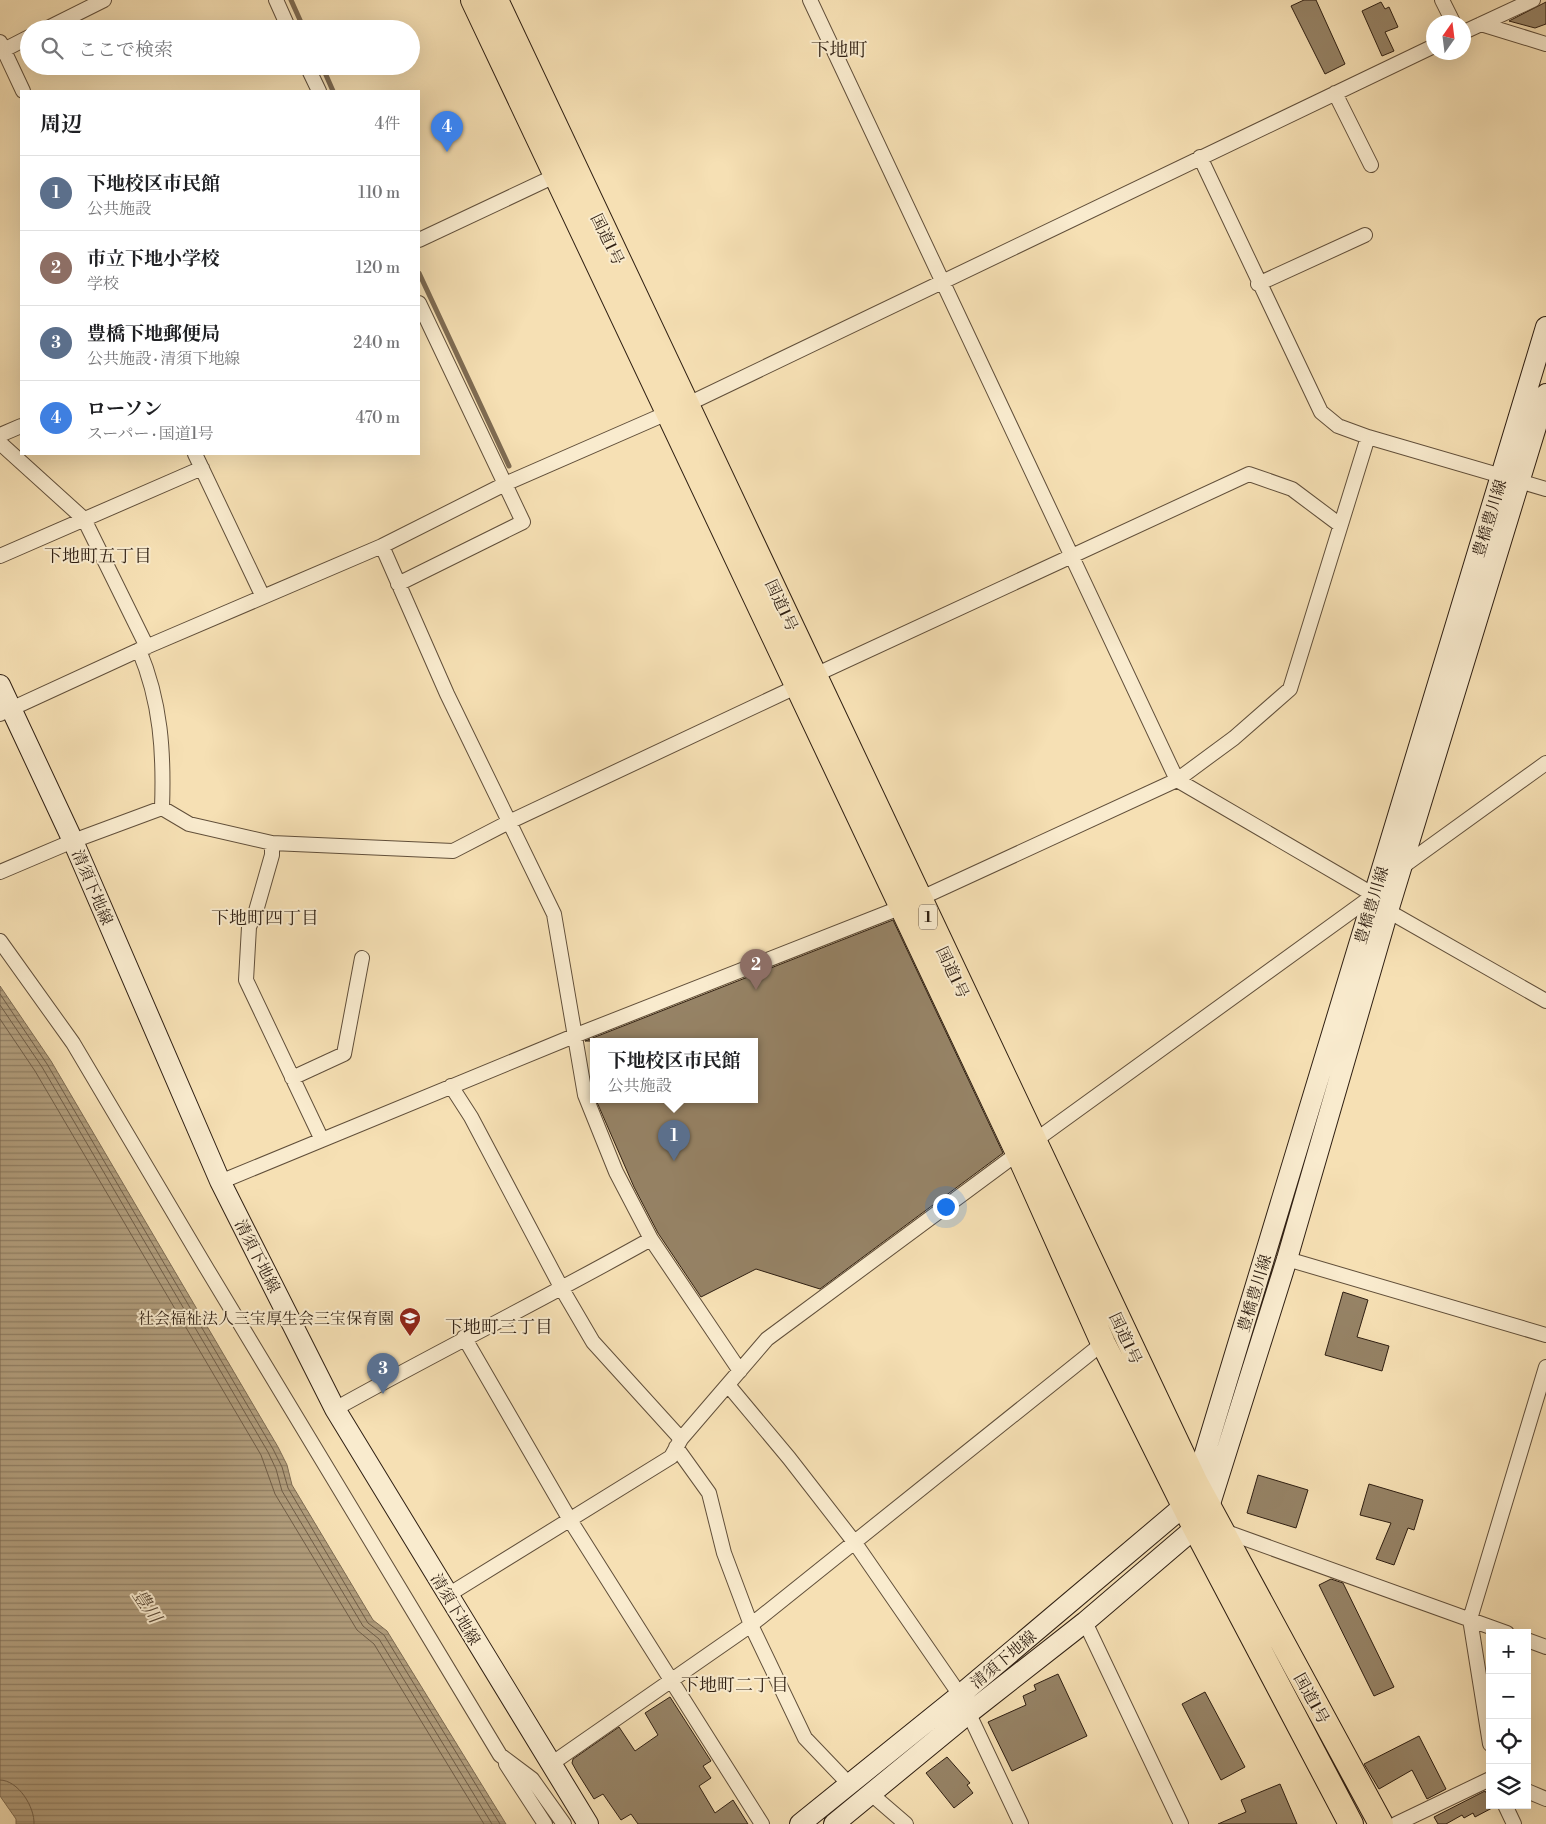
<!DOCTYPE html>
<html lang="ja">
<meta charset="utf-8">
<style>
:root{--surface:#fff;--page:#f6f6f6;--text:#202124;--muted:#757577;--line:#e0e0e0;--accent:#8f2418}
body{margin:0;font-family:"Libre Bodoni","Noto Serif JP",serif;background:var(--page);color:var(--text)}
.controls{position:absolute;right:15px;bottom:15px;display:grid;overflow:hidden;border-radius:0px;box-shadow:0 5px 20px #0002}
.controls button{width:45px;height:45px;display:grid;place-items:center;padding:0;border:0;border-bottom:1px solid var(--line);background:var(--surface);color:var(--text);font:25px sans-serif}
.compass{position:absolute;left:1426px;top:15px;width:45px;height:45px;border-radius:50%;background:var(--surface);box-shadow:0 5px 20px #0002;rotate:14deg}
.you{position:absolute;left:945px;top:1206px;width:18px;height:18px;margin:-12px;border:4px solid #fff;border-radius:50%;background:#1a73e8;box-shadow:0 0 0 8px #1a73e833}
.badge{display:grid;place-items:center;width:32px;height:32px;border-radius:50%;background:var(--accent);color:#fff;font-size:16px;font-weight:700}
.pin{position:absolute;translate:-50% -41px;filter:drop-shadow(0 1px 2px #0008)}
.pin::after{content:'';position:absolute;top:26px;width:18px;height:15px;background:inherit;clip-path:polygon(0 0,100% 0,50% 100%)}
.popup{position:absolute;left:590px;top:1038px;width:168px;height:65px;box-sizing:border-box;display:grid;place-content:center;border-radius:0px;background:var(--surface);filter:drop-shadow(0 1px 4px #0005);font-size:16px;white-space:nowrap;color:var(--muted)}
.popup b{font-size:19px;color:var(--text)}
.popup::after{content:'';position:absolute;left:50%;top:100%;margin-left:-10px;border:10px solid transparent;border-top-color:var(--surface)}
.list{margin:0;padding:0;list-style:none}
h2{display:flex;justify-content:space-between;align-items:center;height:65px;margin:0;padding:0 20px;font-size:21px}
h2 small{font-size:16px;font-weight:400;color:var(--muted)}
.list li{display:grid;grid-template-columns:32px 1fr auto;gap:15px;align-items:center;box-sizing:border-box;height:75px;padding:0 20px;border-top:1px solid var(--line)}
.list b{display:block;font-size:19px;white-space:nowrap}
.list p{margin:0;font-size:16px;white-space:nowrap;color:var(--muted)}
.list em{font-size:16px;font-style:normal;color:var(--muted)}
.icon{flex:none;width:28px;height:28px;fill:none;stroke:currentColor;stroke-width:2;stroke-linecap:round;stroke-linejoin:round}
.map{position:relative;flex:none;width:1546px;height:1824px;overflow:hidden}
.search{position:absolute;background:var(--surface);box-shadow:0 5px 20px #0002;left:20px;top:20px;width:400px;height:55px;display:flex;align-items:center;gap:12px;box-sizing:border-box;padding:0 18px;border-radius:28px;color:var(--muted);font-size:19px}
.panel{position:absolute;background:var(--surface);box-shadow:0 5px 20px #0002;left:20px;top:90px;width:400px;height:365px;border-radius:0px}
.map>svg:first-child{display:block}
.water{fill:url(#water-rules);stroke:#7e6b52}
.lines{fill:none;stroke-linecap:round;stroke-linejoin:round}
.shore{stroke:#705e48;stroke-width:1}
.stream{stroke:#7e6b52;stroke-width:5}
.building{fill:#968366;stroke:#2f1f12}
.minor-casing{stroke:#614f3a;stroke-width:16}
.secondary-casing{stroke:#2f1f12;stroke-width:22}
.trunk-casing{stroke:#2f1f12;stroke-width:26}
.minor{stroke:#f9ebce;stroke-width:14}
.secondary{stroke:#f9ebce;stroke-width:20}
.trunk{stroke:#f6e0b4;stroke-width:24}
.labels{text-anchor:middle;stroke-width:4;stroke-linejoin:round;paint-order:stroke}
.shield{fill:#f9ebce;stroke:#6c5c4a;stroke-width:1}
.shield-label{font-size:15px;font-weight:bold;fill:#2f1f12}
.street-label{font-size:16px;fill:#2f1f12;stroke:#f9ebce}
.poi-label{font-size:16px;fill:#2f1f12;stroke:#f9ebce;text-anchor:end}
.neighbourhood-label{font-size:18px;fill:#2f1f12;stroke:#f9ebce}
.water-label{font-size:18px;font-style:italic;fill:#5d4b37;stroke:#f9ebce}
.quarter-label{font-size:19px;fill:#2f1f12;stroke:#f9ebce}
</style>
<div class="map">
<svg width="1546" height="1824" viewBox="0 0 1546 1824">
<defs>
<pattern id="water-rules" width="6" height="5" patternUnits="userSpaceOnUse" patternTransform="scale(1.25)"><rect width="6" height="5" fill="#b29e7d"/><path d="M0 2.5h6" fill="none" stroke="#918065"/></pattern>
</defs>
<rect width="100%" height="100%" fill="#f6e0b4"/>
<filter id="stains"><feTurbulence type="fractalNoise" baseFrequency=".004" numOctaves="4"/><feColorMatrix values="0 0 0 0 .2 0 0 0 0 .09 0 0 0 0 .02 0 0 0 .5 -.17"/></filter>
<radialGradient id="worn" r=".72"><stop offset=".6" stop-color="#630" stop-opacity="0"/><stop offset="1" stop-color="#630" stop-opacity=".3"/></radialGradient>
<!-- water -->
<path class="water" d="M0 986 51 1061 278 1447 287 1465 292 1485 373 1620 387 1631 506 1824H16V1819L0 1796Z"/>
<g class="lines">
<!-- shore -->
<path class="shore" d="M0 994 47 1064 273 1449 282 1467 288 1488 368 1623 384 1635 500 1824
M0 1005 42 1067 268 1452 276 1469 282 1491 363 1626 379 1639 492 1824
M0 1019 35 1071 261 1455 275 1494 357 1630 374 1644 484 1824
M0 1780C18 1780 35 1807 34 1824"/>
<!-- stream -->
<path class="stream" d="M291 0 304 29
M322 66 333 91
M419 273 509 466"/>
</g>
<!-- building -->
<path class="building" d="M1304 0H1316L1345 64 1325 74 1291 6Z
M1381 2 1385 9 1389 7 1398 27 1385 32 1394 51 1382 56 1362 11Z
M1546 2V24L1535 28 1509 21Z
M893 920 1003 1153 820 1289 756 1269 701 1297 658 1233 634 1187 596 1100H754V1042L585 1041Z
M1343 1292 1368 1300 1357 1337 1389 1346 1382 1371 1325 1355Z
M1258 1475 1308 1490 1296 1528 1247 1513Z
M1369 1484 1423 1500 1414 1530 1408 1528 1394 1565 1376 1559 1391 1523 1360 1515Z
M1331 1579 1343 1583 1394 1687 1374 1696 1319 1585Z
M1058 1674 1087 1736 1012 1771 988 1722 1026 1705 1023 1696 1036 1690 1034 1685Z
M1205 1692 1245 1767 1221 1780 1182 1704Z
M670 1697 711 1761 703 1766 711 1778 699 1786 715 1813 733 1800 748 1824H638L631 1814 621 1820 603 1794 594 1799 577 1772 572 1763 573 1759 619 1727 635 1751 658 1735 645 1713Z
M1419 1736 1446 1789 1427 1799 1412 1770 1379 1789 1364 1764Z
M947 1757 970 1783 967 1785 973 1793 954 1808 926 1773Z
M1280 1784 1297 1824H1218L1246 1812 1241 1800Z
M1485 1791 1490 1799V1805L1494 1807 1475 1817 1473 1813 1464 1818 1462 1815 1446 1824H1438L1434 1817Z"/>
<g class="lines">
<!-- minor casing -->
<g class="minor-casing">
<path id="minor" d="M276 0 289 29
M810 0 1177 780 1234 738 1290 689 1368 437
M1442 0 1453 22
M1481 24 1546 44
M46 29 104 0
M1464 32 1533 0
M0 42 23 91
M0 52 29 37
M307 66 319 91
M1335 93 1371 165
M1200 157 1321 412 1338 426 1368 437 1546 489
M419 240 557 175
M1258 284 1365 235
M0 435 21 426
M0 443 84 519 147 647
M195 454 263 597
M382 546 447 694 554 914 585 1095 616 1172 651 1239 740 1371
M0 556 202 468
M398 584 523 522 419 303
M139 650C161 702 164 753 162 808
M815 675 1249 474 1292 489 1340 525
M0 714 139 650 382 546 505 484 688 404 1434 46
M272 843V855L256 911 249 927 246 980 322 1140
M1402 867 1546 763
M0 872 73 841 162 808 189 824 272 843 453 851 509 822 798 686
M919 899 1177 780 1374 895 1033 1142
M1388 911 1546 1001
M0 941 73 1043 207 1269 500 1755 532 1779 564 1824
M292 1078 344 1054 362 958
M451 1086 471 1117 562 1289 593 1342 681 1439
M220 1182 574 1036 902 907
M1287 1259 1546 1335
M464 1337 570 1520 762 1824
M728 1385 789 1458 855 1543 960 1695 1021 1824
M335 1409C439 1351 546 1298 651 1239
M676 1447 709 1493 724 1553 751 1625 805 1738 849 1784
M1221 1530 1507 1633
M448 1595 671 1457 681 1439 767 1339 1018 1153
M1085 1622 1181 1824
M1527 1640 1546 1647
M1490 1744 1470 1619 1546 1367
M506 1764 545 1824
M551 1764 751 1625 1103 1343
M1527 1791 1546 1799
M870 1793 906 1824
M1505 1805 1514 1824
M1396 1824 1490 1779"/>
</g>
<!-- secondary casing -->
<g class="secondary-casing">
<path id="secondary" d="M0 685 73 841 220 1181 335 1409 588 1824
M800 1824 960 1695 1184 1506 1196 1483 1546 327
M834 1824 969 1713 1085 1622 1195 1528 1209 1507 1287 1259 1388 911 1546 394"/>
</g>
<!-- trunk casing -->
<g class="trunk-casing">
<path id="trunk" d="M473 0 1018 1153 1103 1343 1195 1528 1351 1824
M496 0 1196 1483 1381 1824"/>
</g>
<!-- minor -->
<use href="#minor" class="minor"/>
<!-- secondary -->
<use href="#secondary" class="secondary"/>
<!-- trunk -->
<use href="#trunk" class="trunk"/>
</g>
<!-- icons -->
<defs>
<g id="school-pin" transform="scale(1.125)"><path d="M0 17L-7.5 6A9.5 9.5 0 1 1 7.5 6Z" fill="#8f2418" stroke="#f9ebce"/><path d="M0-5L7-2L0 1L-7-2ZM-4 1L0 2.5L4 1V4Q0 6-4 4Z" fill="#fff"/></g>
</defs>
<g fill-rule="evenodd">
<use href="#school-pin" x="410" y="1318"/>
</g>
<g class="labels">
<!-- shield labels -->
<rect class="shield" x="919" y="904.5" width="18" height="25" rx="4"/>
<g class="shield-label">
<text x="928" y="922">1</text>
</g>
<!-- street labels -->
<g class="street-label">
<text transform="translate(608 239) rotate(64)" y="6">国道1号</text>
<text transform="translate(1489 518) rotate(-73)" y="6">豊橋豊川線</text>
<text transform="translate(782 605) rotate(65)" y="6">国道1号</text>
<text transform="translate(93 887) rotate(67)" y="6">清須下地線</text>
<text transform="translate(1371 905) rotate(-73)" y="6">豊橋豊川線</text>
<text transform="translate(953 972) rotate(65)" y="6">国道1号</text>
<text transform="translate(258 1256) rotate(63)" y="6">清須下地線</text>
<text transform="translate(1254 1293) rotate(-73)" y="6">豊橋豊川線</text>
<text transform="translate(1126 1338) rotate(65)" y="6">国道1号</text>
<text transform="translate(456 1609) rotate(59)" y="6">清須下地線</text>
<text transform="translate(1003 1659) rotate(-40)" y="6">清須下地線</text>
<text transform="translate(1312 1698) rotate(61)" y="6">国道1号</text>
</g>
<!-- poi labels -->
<g class="poi-label">
<text x="394" y="1324">社会福祉法人三宝厚生会三宝保育園</text>
</g>
<!-- neighbourhood labels -->
<g class="neighbourhood-label">
<text x="98" y="562">下地町五丁目</text>
<text x="265" y="924">下地町四丁目</text>
<text x="499" y="1333">下地町三丁目</text>
<text x="735" y="1691">下地町二丁目</text>
</g>
<!-- water labels -->
<g class="water-label">
<text transform="translate(147 1606) rotate(56)" y="6">豊川</text>
</g>
<!-- quarter labels -->
<g class="quarter-label">
<text x="839" y="56">下地町</text>
</g>
</g>
<rect width="100%" height="100%" filter="url(#stains)"/>
<rect width="100%" height="100%" fill="url(#worn)"/>
</svg>
<div class="controls">
<button>+</button>
<button>−</button>
<button><svg class="icon" aria-label="locate" viewBox="0 0 24 24"><circle cx="12" cy="12" r="6"/><path d="M12 2v4M12 18v4M2 12h4M18 12h4"/></svg></button>
<button><svg class="icon" aria-label="layers" viewBox="0 0 24 24"><path d="M12 4l9 5-9 5-9-5zM3 14l9 5 9-5"/></svg></button>
</div>
<svg class="compass" viewBox="-18 -18 36 36"><path d="M0-13l5 13h-10z" fill="#e53935"/><path d="M0 13l5-13h-10z" fill="#757577"/></svg>
<div class="you"></div>
<div class="pin badge" style="left:674px;top:1161px;background:#5c6f8a">1</div>
<div class="popup"><b>下地校区市民館</b>公共施設</div>
<div class="pin badge" style="left:756px;top:990px;background:#8d6e63">2</div>
<div class="pin badge" style="left:383px;top:1394px;background:#5c6f8a">3</div>
<div class="pin badge" style="left:447px;top:152px;background:#3f7fe0">4</div>
<div class="search"><svg class="icon" aria-label="search" viewBox="0 0 24 24"><circle cx="10" cy="10" r="6"/><path d="M15 15l6 6"/></svg>ここで検索</div>
<section class="panel">
<h2>周辺<small>4件</small></h2>
<ul class="list">
<li><span class="badge" style="background:#5c6f8a">1</span><div><b>下地校区市民館</b><p>公共施設</p></div><em>110 m</em></li>
<li><span class="badge" style="background:#8d6e63">2</span><div><b>市立下地小学校</b><p>学校</p></div><em>120 m</em></li>
<li><span class="badge" style="background:#5c6f8a">3</span><div><b>豊橋下地郵便局</b><p>公共施設 · 清須下地線</p></div><em>240 m</em></li>
<li><span class="badge" style="background:#3f7fe0">4</span><div><b>ローソン</b><p>スーパー · 国道1号</p></div><em>470 m</em></li>
</ul>
</section>
</div>
